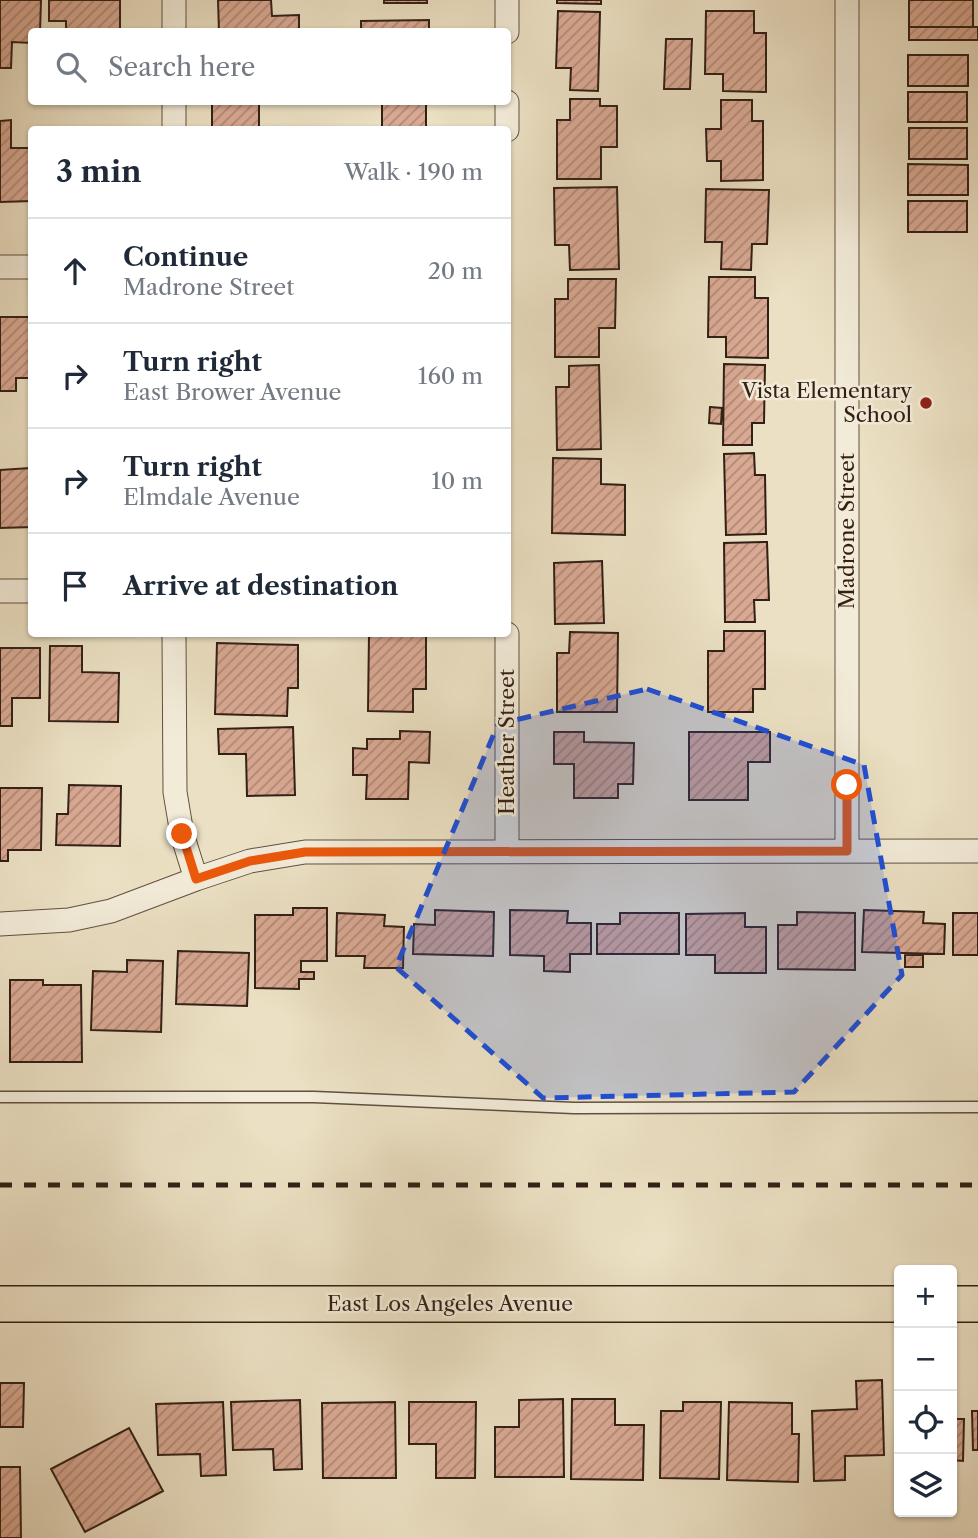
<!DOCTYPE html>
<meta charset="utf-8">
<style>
:root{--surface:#fff;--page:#f2f2f3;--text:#1f2937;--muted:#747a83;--line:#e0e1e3}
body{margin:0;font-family:"Libre Caslon Text",serif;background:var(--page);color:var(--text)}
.controls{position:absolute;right:21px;bottom:21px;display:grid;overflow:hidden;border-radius:7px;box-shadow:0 2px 5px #0004}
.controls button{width:63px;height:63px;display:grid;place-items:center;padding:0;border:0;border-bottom:2px solid var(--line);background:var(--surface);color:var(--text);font:35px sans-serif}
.stop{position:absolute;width:21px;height:21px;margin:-16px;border:5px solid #ea580c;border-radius:50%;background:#fff}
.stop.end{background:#ea580c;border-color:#fff;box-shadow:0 2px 7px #0008}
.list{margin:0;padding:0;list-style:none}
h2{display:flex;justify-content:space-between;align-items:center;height:91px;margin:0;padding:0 28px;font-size:30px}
h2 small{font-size:23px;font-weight:400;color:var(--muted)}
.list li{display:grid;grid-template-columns:46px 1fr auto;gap:21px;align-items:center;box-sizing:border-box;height:105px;padding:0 28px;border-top:2px solid var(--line)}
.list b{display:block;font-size:26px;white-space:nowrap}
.list p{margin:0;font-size:23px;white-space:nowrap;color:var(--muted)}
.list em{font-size:23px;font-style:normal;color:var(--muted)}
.icon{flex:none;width:38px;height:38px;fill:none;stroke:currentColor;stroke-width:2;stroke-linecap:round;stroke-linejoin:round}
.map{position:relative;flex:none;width:978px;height:1538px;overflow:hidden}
.search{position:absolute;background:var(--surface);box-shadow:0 2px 5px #0004;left:28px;top:28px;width:483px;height:77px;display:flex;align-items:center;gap:18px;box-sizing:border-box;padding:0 24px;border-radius:7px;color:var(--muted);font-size:26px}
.panel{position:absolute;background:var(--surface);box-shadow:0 2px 5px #0004;left:28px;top:126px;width:483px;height:511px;border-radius:7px}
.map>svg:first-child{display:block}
.building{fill:url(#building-hatch);stroke:#331f16;stroke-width:2}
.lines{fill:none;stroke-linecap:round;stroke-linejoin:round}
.lane-casing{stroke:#614f41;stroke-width:13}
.street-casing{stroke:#614f41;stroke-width:25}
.primary-casing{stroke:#331f16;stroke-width:38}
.lane{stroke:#f2ebd8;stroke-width:10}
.street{stroke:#f2ebd8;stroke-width:23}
.primary{stroke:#ebe0c3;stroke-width:35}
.rail{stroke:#331f16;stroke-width:5;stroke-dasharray:12 12;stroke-linecap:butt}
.route{stroke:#ea580c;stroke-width:9}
.marked{fill:#1d4ed8;fill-opacity:0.2;stroke:#1d4ed8;stroke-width:5;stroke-dasharray:14 9;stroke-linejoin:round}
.poi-dot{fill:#8f2418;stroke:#f2ebd8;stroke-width:2.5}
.labels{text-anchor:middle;stroke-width:5;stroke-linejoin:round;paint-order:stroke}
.poi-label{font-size:21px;fill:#331f16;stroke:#f2ebd8;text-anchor:end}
.street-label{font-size:21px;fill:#331f16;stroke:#f2ebd8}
</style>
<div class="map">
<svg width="978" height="1538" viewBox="0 0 978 1538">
<defs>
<pattern id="building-hatch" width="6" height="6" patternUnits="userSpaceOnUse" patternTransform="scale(1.75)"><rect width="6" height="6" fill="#d9a993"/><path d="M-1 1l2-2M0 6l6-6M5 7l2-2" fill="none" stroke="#b18977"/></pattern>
</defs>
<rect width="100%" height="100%" fill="#ebe0c3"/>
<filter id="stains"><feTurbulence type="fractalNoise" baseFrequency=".00286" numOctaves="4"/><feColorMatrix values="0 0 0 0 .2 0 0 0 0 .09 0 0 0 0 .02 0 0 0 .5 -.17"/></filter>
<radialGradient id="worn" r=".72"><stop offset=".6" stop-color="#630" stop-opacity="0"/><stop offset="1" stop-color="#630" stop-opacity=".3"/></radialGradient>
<!-- building -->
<path class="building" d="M0 0H41L40 32H32V43L12 42 11 68H0Z
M49 0H120V32H66V21H49Z
M218 0H271L272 16 299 15V32H219Z
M384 0H427V3H384Z
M557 0H601V4L557 3Z
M909 0H973V27H909Z
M558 11 600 12 598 91 570 90 571 68H556Z
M706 11H754V33H766V92L723 91V74H705Z
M429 20V32H361V21Z
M909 27H978V40H909Z
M666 39H692L690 89H664Z
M908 55H968V86H908Z
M908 92H967V122H908Z
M570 99H600V106H617V147H601V179H557V120H570Z
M721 100H752V121H763V180L721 181V161H707L706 129H721Z
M212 102H259V130H212Z
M382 102H426V130H382Z
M11 120V148H32V201L0 202V121Z
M909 128H967V159H909Z
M908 164 968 165V195H908Z
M617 187 619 269 570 270 569 245H555L554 188Z
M706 189 769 190 767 244H752L751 270 721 269 722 242H705Z
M908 201H967V232H908Z
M709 277H755V298H768V358L726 357V337H708Z
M568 279H616L615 328H599V357H555V299H568Z
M0 317H32V378H16V391H0Z
M724 364 765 365 764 423H752V445H723Z
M599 365 601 449 557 450 556 387H569V366Z
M710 407 722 408 721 424 709 423Z
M754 453 755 475H765L766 534 726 535 724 454Z
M553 458 601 459V484L625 485V535L552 533Z
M30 468 32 527 0 528V470Z
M767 542 769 600H754L755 622H725L724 543Z
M602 561 604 623 555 624 554 563Z
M724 631H765V689H753V712H708V651H724Z
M570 632 618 633 617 712H557V653H569Z
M223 634H289L223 636Z
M369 634H426V689H413V712L368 711Z
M217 643 298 645V688H288L287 716 215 714Z
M50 646H82V672L119 673 118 722 49 721Z
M0 648H40V698H12V726H0Z
M293 727 295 795 247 796 246 754H219L218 729Z
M400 731 430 732 429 763 409 762 408 799H366L367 775H353V748L367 749V739H400Z
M554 732H584V742L634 743 633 784H618V798H574V764H554Z
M689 732H770V762H748V800H689Z
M69 785 121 786 120 846 56 845 57 814H68Z
M0 788H42L41 850H8V861H0Z
M293 908H327V961H301V972H314V979H299V989L255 988V915H293Z
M435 910 494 912 493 956 413 954 414 924 435 925Z
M510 910 568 911 567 923H591V954H570V972L544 971V956L510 955Z
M864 910 924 912 923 923 945 924 944 954 862 952Z
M797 912 855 913V970L778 969V925H797Z
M337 913 385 915 384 926 404 927 403 968H364L365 956H336Z
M620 913H679V954H597V924H620Z
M745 913V927H766V973H715V955H686V914Z
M953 913H978V955H953Z
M178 951 249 953 247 1006 176 1004Z
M905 955H923V967H905Z
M127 960 163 961 161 1032 91 1030 93 971 127 972Z
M10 980H43V985H81L82 1062H10Z
M882 1380 884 1455 845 1456V1480L814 1481 812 1411 857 1409 856 1381Z
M0 1383H24L23 1427H0Z
M563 1399 564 1477H495V1427H519V1400Z
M572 1399H615V1425H644L643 1480 571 1479Z
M300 1400 302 1469 274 1470 273 1449 233 1450 231 1402Z
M223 1402 226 1475 201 1476 200 1454 158 1455 156 1404Z
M395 1402 396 1478H323L322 1403Z
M409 1402H476L475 1478H436V1444H409Z
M683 1402H721L719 1479 660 1478 661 1411H683Z
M729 1402 792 1403V1434H799L798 1482 727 1480Z
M972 1411H978V1450H973Z
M896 1418H899V1481H895Z
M952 1419H964L963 1461 952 1460Z
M129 1428 163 1491 85 1532 51 1469Z
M0 1467H20L21 1538H0Z"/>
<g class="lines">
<!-- lane casing -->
<g class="lane-casing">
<path id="lane" d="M0 1097H314L574 1108 978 1107"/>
</g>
<!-- street casing -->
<g class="street-casing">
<path id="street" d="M174 0V32
M507 0V32
M847 0V851
M174 102V130
M507 102V130
M0 267H32
M0 591H32
M174 634 175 792 182 834 196 879
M507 634V851
M0 924 69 920 111 911 196 879 250 861 305 852 978 851"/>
</g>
<!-- primary casing -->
<g class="primary-casing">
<path id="primary" d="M0 1304H899
M952 1304H978"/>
</g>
<!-- lane -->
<use href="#lane" class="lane"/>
<!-- street -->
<use href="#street" class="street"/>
<!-- primary -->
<use href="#primary" class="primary"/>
<!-- rail -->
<path class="rail" d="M0 1185H978"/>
</g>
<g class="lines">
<!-- route -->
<path class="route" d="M182 834 196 879 250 861 305 852 847 851V785"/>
</g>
<!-- marked area -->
<path class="marked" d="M647 689 864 765 902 975 794 1092 543 1098 396 967 498 724Z"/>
<!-- markers -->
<circle class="poi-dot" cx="926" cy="403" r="7"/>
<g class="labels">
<!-- poi labels -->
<g class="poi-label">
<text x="912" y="398">Vista Elementary<tspan x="912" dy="24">School</tspan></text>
</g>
<!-- street labels -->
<g class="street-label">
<text transform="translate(847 531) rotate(-90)" y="7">Madrone Street</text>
<text transform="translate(507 742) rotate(-90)" y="7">Heather Street</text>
<text x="450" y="1311">East Los Angeles Avenue</text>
</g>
</g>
<rect width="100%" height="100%" filter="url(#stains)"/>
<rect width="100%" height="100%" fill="url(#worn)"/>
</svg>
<div class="controls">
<button>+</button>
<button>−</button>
<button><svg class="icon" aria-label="locate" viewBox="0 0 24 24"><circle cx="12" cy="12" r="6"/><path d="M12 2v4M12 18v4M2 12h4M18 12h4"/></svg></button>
<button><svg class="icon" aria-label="layers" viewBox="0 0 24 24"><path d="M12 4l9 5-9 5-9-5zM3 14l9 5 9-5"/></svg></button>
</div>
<div class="stop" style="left:847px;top:785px"></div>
<div class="stop end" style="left:182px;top:834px"></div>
<div class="search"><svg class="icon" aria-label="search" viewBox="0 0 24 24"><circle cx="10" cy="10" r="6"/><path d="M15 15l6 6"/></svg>Search here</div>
<section class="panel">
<h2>3 min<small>Walk · 190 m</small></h2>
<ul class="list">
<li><svg class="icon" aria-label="ahead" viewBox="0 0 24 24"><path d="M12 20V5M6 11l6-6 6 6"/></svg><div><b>Continue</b><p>Madrone Street</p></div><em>20 m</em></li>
<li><svg class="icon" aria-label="right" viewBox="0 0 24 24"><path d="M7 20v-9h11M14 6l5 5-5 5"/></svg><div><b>Turn right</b><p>East Brower Avenue</p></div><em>160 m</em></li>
<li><svg class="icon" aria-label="right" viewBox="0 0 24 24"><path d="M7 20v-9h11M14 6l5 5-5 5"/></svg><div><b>Turn right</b><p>Elmdale Avenue</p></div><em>10 m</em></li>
<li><svg class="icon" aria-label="arrive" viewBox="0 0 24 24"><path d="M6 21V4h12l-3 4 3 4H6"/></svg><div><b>Arrive at destination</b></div></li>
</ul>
</section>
</div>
